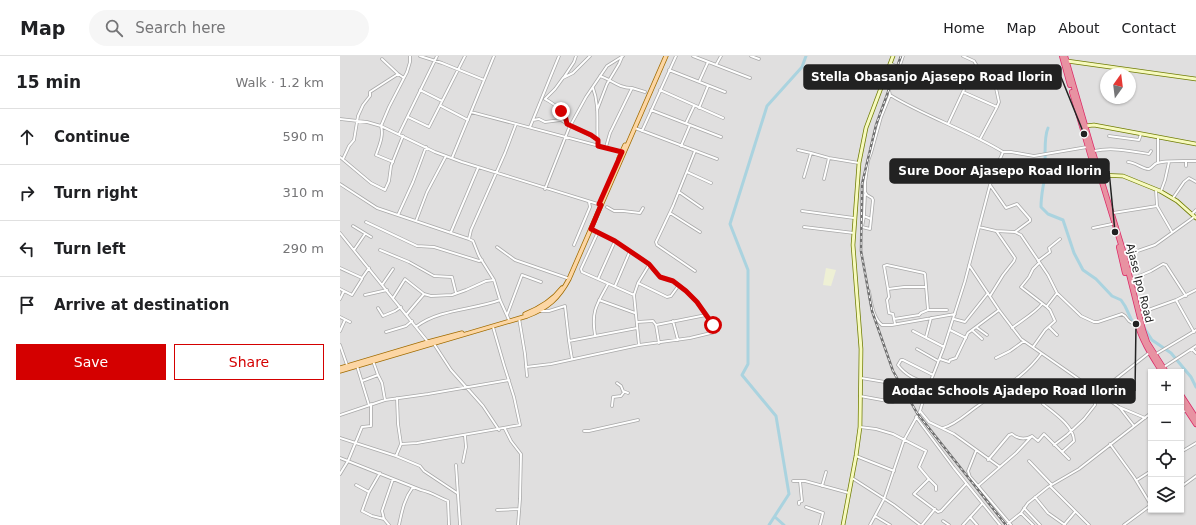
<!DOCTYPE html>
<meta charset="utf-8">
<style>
:root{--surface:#fff;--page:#f6f6f6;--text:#202124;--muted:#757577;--line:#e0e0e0;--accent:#d40000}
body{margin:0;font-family:"DejaVu Sans",sans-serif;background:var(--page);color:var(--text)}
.controls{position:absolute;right:12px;bottom:12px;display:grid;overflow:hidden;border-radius:0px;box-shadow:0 1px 3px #0004}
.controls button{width:36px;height:36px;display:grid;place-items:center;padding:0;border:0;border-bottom:1px solid var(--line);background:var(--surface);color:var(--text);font:20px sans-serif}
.compass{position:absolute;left:760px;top:12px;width:36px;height:36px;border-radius:50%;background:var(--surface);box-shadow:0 1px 3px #0004;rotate:14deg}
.stop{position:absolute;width:12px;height:12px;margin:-9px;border:3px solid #d40000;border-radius:50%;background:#fff}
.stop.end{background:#d40000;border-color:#fff;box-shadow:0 1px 4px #0008}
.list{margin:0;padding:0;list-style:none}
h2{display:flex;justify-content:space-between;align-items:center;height:52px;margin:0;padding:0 16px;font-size:17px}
h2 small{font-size:13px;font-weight:400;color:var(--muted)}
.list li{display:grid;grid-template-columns:26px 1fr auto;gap:12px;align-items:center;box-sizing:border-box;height:56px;padding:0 16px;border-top:1px solid var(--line)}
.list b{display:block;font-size:15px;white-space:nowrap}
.list em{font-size:13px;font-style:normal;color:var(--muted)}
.actions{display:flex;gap:8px;padding:12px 16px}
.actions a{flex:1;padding:9px 0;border:1px solid var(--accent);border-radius:0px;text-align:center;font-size:14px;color:var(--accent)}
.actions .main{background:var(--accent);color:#fff}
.icon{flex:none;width:22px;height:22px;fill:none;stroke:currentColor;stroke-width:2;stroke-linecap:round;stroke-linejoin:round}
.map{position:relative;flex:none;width:856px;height:469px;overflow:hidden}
header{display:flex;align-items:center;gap:24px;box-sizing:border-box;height:56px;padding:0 20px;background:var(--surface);border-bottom:1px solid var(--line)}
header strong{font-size:19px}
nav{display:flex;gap:22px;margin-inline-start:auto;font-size:14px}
.search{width:280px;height:36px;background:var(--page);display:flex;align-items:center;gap:10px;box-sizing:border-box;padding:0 14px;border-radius:22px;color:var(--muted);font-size:15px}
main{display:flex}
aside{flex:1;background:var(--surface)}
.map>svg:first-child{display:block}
.residential{fill:#e0dfdf;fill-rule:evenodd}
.farmland{fill:#eef0d5}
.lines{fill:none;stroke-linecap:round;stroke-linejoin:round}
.river{stroke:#aad3df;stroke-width:3}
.street-casing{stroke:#a9a9a9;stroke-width:3.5}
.secondary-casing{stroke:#707d05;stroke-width:4.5}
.primary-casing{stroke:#a06b00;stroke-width:5}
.highway-casing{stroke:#dc2a67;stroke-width:6}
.street{stroke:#fff;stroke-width:2}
.secondary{stroke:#f7fabf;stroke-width:3}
.primary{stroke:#fcd6a4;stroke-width:3.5}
.highway{stroke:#e892a2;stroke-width:4.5}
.rail-casing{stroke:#707070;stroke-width:2.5}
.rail{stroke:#fff;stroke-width:1;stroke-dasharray:3;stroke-linecap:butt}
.route{stroke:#d40000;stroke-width:5}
.labels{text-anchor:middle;stroke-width:3.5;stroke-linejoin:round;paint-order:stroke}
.street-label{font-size:11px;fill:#222;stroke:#fff}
.leader{fill:none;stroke:#222;stroke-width:1.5}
.callout-dot{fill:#222;stroke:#fff;stroke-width:1.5}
.callout{fill:#222;stroke:#222;stroke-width:1.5}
.callout-label{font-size:12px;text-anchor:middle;font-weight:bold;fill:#fff}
</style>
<header>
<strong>Map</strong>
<div class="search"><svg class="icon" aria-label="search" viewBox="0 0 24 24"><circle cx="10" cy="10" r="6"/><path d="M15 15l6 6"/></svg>Search here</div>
<nav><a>Home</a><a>Map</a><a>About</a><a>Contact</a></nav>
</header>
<main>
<aside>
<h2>15 min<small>Walk · 1.2 km</small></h2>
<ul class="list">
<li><svg class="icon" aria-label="ahead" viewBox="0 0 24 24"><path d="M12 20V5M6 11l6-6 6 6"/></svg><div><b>Continue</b></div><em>590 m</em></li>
<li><svg class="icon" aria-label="right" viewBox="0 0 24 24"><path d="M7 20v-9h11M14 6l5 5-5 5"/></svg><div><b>Turn right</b></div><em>310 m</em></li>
<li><svg class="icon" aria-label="left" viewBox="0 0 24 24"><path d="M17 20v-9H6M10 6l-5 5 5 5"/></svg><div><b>Turn left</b></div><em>290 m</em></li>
<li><svg class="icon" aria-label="arrive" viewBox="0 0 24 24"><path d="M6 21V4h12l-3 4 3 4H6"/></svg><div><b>Arrive at destination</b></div></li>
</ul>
<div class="actions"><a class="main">Save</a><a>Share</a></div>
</aside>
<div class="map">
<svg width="856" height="469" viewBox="0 0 856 469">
<rect width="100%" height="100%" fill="#f2efe9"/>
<!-- residential -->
<path class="residential" d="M0 0H856V469H0ZM766 18H790V42H766ZM811 316H841V454H811Z"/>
<!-- farmland -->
<path class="farmland" d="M486 212 496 214 491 230 483 229Z"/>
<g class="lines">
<!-- river -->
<path class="river" d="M708 72C703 83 706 104 705 116 704 130 701 137 701 151L708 158 723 164 734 197 743 214 756 223 772 240 781 244 785 250 792 265 799 267
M803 270 812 284 831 297 851 321 856 331
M435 461 444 469
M429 469 449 438 436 360 402 319 408 308V214L390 168 427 50 462 11 466 0"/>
<!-- street casing -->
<g class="street-casing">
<path id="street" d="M80 0 102 7 144 24
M353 0 410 22
M411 0 419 3
M42 3 58 18 64 22
M550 7 559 12 549 34 550 39C586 61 627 74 663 96H671L694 100 747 91
M376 9 381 0
M559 12 563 0
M329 14 385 36
M260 20C272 24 278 32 292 32
M224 21 234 6 236 0
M359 26 368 6
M253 32C260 50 256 70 258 89
M80 34 102 45
M320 34 383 62
M623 36 657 51 659 46 656 32 631 20
M205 43 215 33 223 22 233 17 250 0
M205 43C217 49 224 56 227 68
M101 50 128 64
M359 52 368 30
M257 54 267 28 279 8 282 1
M311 54 381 81
M131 56 282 96
M68 61 89 71 125 0
M0 63 27 66 41 70 95 96 122 106 261 149
M193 64 199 63 205 66 221 64C233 72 246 76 258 84
M346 67 354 50
M608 68 628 25 637 12V10L634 5 623 0
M190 71 219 0
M295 72 377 103
M302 75 336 0
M59 78 97 0
M769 80 799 84 801 78
M640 83 657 51
M341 90 350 69
M266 91 270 77 292 32 305 36
M458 94 471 97
M754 95C772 91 791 95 809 98L811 95
M0 101 31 127 45 134 49 125 51 110 63 80
M112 102 154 0
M3 103 9 90 14 84 18 60 23 49 30 40V36L58 18
M53 106 36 99C39 90 44 80 41 70L49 51 67 16 70 6V0
M788 106C795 106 804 114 809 113 812 112 814 108 817 107 825 104 847 105 856 105
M757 107 767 105
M818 107V81
M846 110V105
M347 116 371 127
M464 121 471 97 489 102 519 107
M484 123 489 102
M0 128 37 152 129 183 133 185 139 200 154 224 160 244 169 264
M650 129 666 152 677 148 690 163V165L675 176
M205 133 229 72 246 41 267 10 283 0
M816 134 817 150 832 176
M821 135 825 124 829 106
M339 136 362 152
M525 138 524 160 531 163
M833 142 844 126 849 122 856 126
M267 151 274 155H283L300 157 303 152
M462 155 514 162
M330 157 360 176
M773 157 817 150
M852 158 856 154
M58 159 73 126 86 91
M524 160 522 171 530 173 533 144 532 142 527 139 525 136V127L528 105 531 97 541 61 550 39
M76 165 87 136 106 100
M26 166 77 190 94 191 139 205 142 204
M13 170 31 181
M464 171 514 177
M639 171 656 175 675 176 681 179 708 219 717 237 741 260 754 266H758L782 258 785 260 789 265 797 270
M753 172 772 168
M111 176 138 112
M258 176 241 213 242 216 294 239
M0 177 88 286
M129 183 131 174 165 97 176 68
M234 189 250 151 249 146
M157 191 175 204 227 222
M14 194 25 178
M40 194 69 206 94 220 112 221 116 237
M786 199 815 189 854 161
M698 205 710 196 709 192 720 183
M629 209 659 254 681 283 779 351 805 362
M0 212 22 222 29 212
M355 215 317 189 316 186 333 150 355 95
M258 223 275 185
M792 223 811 215 823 208 826 209 846 240
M298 227 327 241 331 240 339 229
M42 229 53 213
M275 230 290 195
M586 231H564L548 233 544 210 547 209 584 217 585 218 588 254
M0 233 12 239 22 223
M548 233 549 241 547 244 549 257 553 258 554 263
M529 235C531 246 533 262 542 269H552L615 258
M25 239 47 234
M650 240 663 219 674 205 675 202 657 176
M53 242 65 223 84 238 91 240 112 239 126 234 146 225 154 224
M0 243 4 235
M259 244 295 257
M836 244 854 276
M707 250 717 237
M38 252 43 260 55 255 61 251
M200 255H209L225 250 229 285
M800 257 836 244 856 234
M67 258 84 238
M167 259 182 219 201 226
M0 261 10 266
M179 262 185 298 187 320
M614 263 625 266 648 237
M333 265 338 284
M297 266 313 265 316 269 366 259
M555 268 554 263 579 259 581 257 588 254H607
M316 269 319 287
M77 270C100 253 133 254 160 244
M636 271 647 279
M709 271 717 279
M672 272C681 265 696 256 702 248
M610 274 626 282
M632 274 642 283
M0 275 5 264
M573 275 604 291
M46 276 66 270 72 265
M255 279C251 255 257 248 268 228
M586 281 591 262
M94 288 111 314 143 350 159 374
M0 289 7 309
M299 289 294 239 298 227 309 209
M693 291 705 274 715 265 710 254 707 251 681 231 689 221 693 213 699 207
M577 293 598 305
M852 293 856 297
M816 298 856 274
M656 302 670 295 684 285
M232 303 229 285 297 272
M600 303 609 306 610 304 616 302 628 277 659 254
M33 305 38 319
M17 310 29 349
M186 311 211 308 299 289 350 282 375 276C374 262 346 232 333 225 329 224 324 223 321 221 316 219 313 212 308 208 291 194 271 182 251 173
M824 311 856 290
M521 322 551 327
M22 325 38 319 42 327 45 344
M277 327 281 330 283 335 288 337
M590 327 596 331 599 341
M589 328C577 324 566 320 558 309L561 304H563L593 319
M520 340 553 346
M703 348C714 357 734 370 734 385L722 396
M272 350 273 341 281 340 284 336
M780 352 794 370
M580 355 589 366 614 378 660 411
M841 357 847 354
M0 359 45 344 88 338 169 324
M576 361 614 412 660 469
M520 371 536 373 553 378 586 395 579 411 589 423 574 438 598 456 601 455 626 428
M603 372C617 368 627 357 639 349 663 331 683 322 701 298
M165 373 171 385 181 398 180 443 178 469
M244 375H249L298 364
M0 382 56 400 80 410 84 415 117 437
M61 388 77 387 180 369 174 341 164 309 153 271
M770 388 794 421 811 449
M714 389 727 379 744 363 755 349V343L763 333 809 297
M636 395 628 415 630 421 638 430
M841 396 856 387
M56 400 61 388 58 368 57 342
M516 400 554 415
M0 402 81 434C91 436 98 441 108 445L109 469
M648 404 669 379 672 378C678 383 685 384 692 380L698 385 704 378 729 403
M689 405 711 428
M123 406 126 391 125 380
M116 409 120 469
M40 417 29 436 22 455 32 460 44 463 42 455 53 423
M0 418 8 405 22 371 31 370V348
M512 422 554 449 580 469
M589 423 596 430V434
M797 424 811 415
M453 425H465L509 437
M16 429 29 436
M482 430 486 416
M710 430 749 469
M841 431 856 420
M695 441 708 457 725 469
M459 448V446L462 445 460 425
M466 451 483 457 480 469
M684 452 700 469
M157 454 179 453
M681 457 693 469
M535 460 550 469
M630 461 637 469
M44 463 49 469
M603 465 609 469
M59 469C62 455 64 443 73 431
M530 469 544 443 564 384 580 355 583 345 604 291 625 225 650 129 656 112 663 96
M582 469 595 453
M623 469 642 448
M666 469 681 457 688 447 708 431 739 413 811 357
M671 469 638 430 676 397 692 380
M724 469 735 456
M784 469 811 449"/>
</g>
<!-- secondary casing -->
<g class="secondary-casing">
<path id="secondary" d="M727 5 856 23
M745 70 754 69 856 88
M757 119 783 120 820 135 837 145 856 162
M503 469 516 400 520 371 521 293 513 189 519 107 526 72 553 0"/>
</g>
<!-- primary casing -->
<g class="primary-casing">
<path id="primary" d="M279 102 285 89
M185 258C200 252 212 245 222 232
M0 312 88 286 122 277
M0 315 187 260C208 252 219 242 229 223L326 0"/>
</g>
<!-- highway casing -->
<g class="highway-casing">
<path id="highway" d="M722 0 730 29
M725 0 751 90 784 198 803 274 807 286 826 316
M732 36 753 108
M779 191 785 217
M797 267C802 285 812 300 822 316
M841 339 856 362
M841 345 856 368"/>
</g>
<!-- street -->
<use href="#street" class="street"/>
<!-- secondary -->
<use href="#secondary" class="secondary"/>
<!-- primary -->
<use href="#primary" class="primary"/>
<!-- highway -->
<use href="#highway" class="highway"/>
<!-- rail casing -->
<g class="rail-casing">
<path id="rail" d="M561 0 536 69 522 128 521 195 532 255 553 315 577 357 666 469"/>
</g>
<!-- rail -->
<use href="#rail" class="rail"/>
</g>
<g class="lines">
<!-- route -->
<path class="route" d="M221 55 225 59 227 68 251 79 258 84V90L282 96 259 148 261 149 251 173 275 185 309 208 320 221 333 225 346 235 357 246 373 269"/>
</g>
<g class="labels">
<!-- street labels -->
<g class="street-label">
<text transform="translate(800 227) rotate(76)" y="4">Ajase Ipo Road</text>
</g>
</g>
<!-- callouts -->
<path class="leader" d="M744 78L721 21M775 176L769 115M796 268L795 335"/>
<g class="callout-dot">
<circle cx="744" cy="78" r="4"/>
<circle cx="775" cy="176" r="4"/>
<circle cx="796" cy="268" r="4"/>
</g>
<g class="callout">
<rect x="464" y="9" width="257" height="24" rx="4"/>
<rect x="550" y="103" width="219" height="24" rx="4"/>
<rect x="544" y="323" width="251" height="24" rx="4"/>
</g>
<g class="callout-label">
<text x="592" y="25">Stella Obasanjo Ajasepo Road Ilorin</text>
<text x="660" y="119">Sure Door Ajasepo Road Ilorin</text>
<text x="669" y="339">Aodac Schools Ajadepo Road Ilorin</text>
</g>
</svg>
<div class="controls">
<button>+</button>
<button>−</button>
<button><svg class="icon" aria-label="locate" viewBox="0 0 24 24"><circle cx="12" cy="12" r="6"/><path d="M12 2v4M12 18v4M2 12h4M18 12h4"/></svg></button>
<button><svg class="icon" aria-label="layers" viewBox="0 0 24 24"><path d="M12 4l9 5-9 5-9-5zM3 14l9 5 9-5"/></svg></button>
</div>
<svg class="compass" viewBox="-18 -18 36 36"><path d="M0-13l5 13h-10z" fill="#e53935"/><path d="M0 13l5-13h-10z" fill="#757577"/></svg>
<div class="stop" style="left:373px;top:269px"></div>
<div class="stop end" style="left:221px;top:55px"></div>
</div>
</main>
